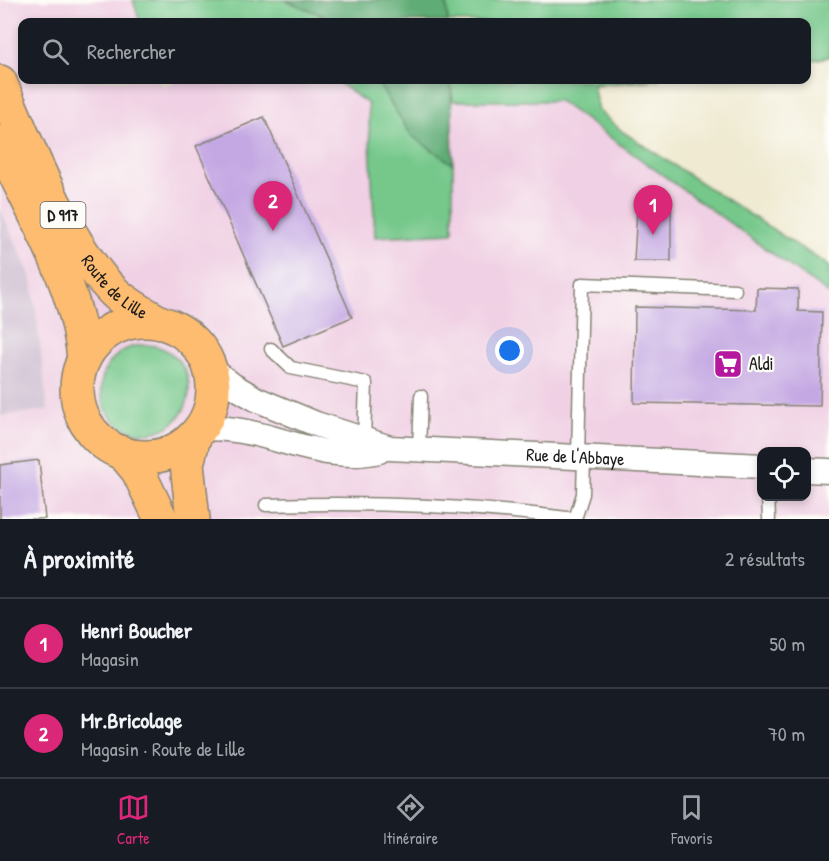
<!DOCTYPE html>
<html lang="fr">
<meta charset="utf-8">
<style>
:root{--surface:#171b24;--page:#20242c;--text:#f1f3f6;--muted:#9ea1a6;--line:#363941;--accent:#db2777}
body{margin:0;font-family:"Patrick Hand",sans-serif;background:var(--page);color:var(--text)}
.controls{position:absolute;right:18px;bottom:18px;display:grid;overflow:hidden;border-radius:12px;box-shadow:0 3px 9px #0003}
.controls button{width:54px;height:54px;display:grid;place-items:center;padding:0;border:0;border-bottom:2px solid var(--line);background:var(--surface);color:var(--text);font:30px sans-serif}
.you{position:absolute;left:510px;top:351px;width:21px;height:21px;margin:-15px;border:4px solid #fff;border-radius:50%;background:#1a73e8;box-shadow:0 0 0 9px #1a73e833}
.badge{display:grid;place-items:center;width:39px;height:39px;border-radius:50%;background:var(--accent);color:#fff;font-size:20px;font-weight:700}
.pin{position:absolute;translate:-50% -50px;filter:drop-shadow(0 2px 3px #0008)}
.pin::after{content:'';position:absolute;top:32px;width:21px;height:18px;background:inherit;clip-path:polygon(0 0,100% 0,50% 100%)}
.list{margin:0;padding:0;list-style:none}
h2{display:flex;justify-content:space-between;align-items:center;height:78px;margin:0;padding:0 24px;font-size:26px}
h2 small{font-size:20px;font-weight:400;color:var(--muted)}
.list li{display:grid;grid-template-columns:39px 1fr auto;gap:18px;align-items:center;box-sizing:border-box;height:90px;padding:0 24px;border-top:2px solid var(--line)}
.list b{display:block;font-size:22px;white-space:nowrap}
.list p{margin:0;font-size:20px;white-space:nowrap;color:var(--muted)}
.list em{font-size:20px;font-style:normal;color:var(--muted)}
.icon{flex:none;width:33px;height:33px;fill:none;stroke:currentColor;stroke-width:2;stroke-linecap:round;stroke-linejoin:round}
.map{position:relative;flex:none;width:829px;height:519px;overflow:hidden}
.search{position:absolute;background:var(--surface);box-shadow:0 3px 9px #0003;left:18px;right:18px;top:18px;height:66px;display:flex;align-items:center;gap:15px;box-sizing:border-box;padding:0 21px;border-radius:12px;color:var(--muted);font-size:22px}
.sheet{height:258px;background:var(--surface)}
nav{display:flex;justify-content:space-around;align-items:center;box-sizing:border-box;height:84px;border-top:2px solid var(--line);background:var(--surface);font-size:16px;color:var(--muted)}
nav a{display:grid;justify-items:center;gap:3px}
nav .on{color:var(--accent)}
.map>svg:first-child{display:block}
.built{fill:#f0d0e4;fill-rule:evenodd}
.industrial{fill:#cebed1}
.green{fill:#74c78a;stroke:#487253;stroke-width:1.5}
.forest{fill:#5fac76;stroke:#3e6449;stroke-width:1.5}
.building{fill:#c4a8e3}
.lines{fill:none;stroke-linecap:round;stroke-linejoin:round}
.service-casing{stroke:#868376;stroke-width:15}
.minor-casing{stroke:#868376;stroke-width:27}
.primary-casing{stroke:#868376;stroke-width:36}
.service{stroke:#fff;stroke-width:12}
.minor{stroke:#fff;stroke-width:24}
.primary{stroke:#febc70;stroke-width:33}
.labels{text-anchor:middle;stroke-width:4.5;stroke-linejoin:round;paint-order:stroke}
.shield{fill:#fdfcf7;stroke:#605f5e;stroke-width:1.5}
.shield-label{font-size:16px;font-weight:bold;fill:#1c1c1c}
.street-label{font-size:18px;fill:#1c1c1c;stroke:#fdfcf7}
.poi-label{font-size:18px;fill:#1c1c1c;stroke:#fdfcf7;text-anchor:start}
</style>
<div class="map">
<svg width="829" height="519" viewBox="0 0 829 519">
<rect width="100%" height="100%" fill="#fdfcf7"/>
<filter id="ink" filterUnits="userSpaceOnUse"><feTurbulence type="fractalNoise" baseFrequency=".0167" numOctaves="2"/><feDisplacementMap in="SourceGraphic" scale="12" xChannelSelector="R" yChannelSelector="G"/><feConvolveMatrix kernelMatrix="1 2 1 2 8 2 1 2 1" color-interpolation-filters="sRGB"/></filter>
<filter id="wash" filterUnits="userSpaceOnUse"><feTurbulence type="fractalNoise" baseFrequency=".008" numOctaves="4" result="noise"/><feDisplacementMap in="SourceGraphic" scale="24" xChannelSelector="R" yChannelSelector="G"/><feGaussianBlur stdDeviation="1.35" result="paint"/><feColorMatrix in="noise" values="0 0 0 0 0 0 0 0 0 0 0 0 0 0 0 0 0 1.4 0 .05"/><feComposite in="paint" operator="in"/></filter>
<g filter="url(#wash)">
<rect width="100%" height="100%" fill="#efead1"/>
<!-- built -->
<path class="built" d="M0 0H133L140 22H22V80H160L162 86 178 80H335L368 104 375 236 453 233V101H559L829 294V519H0V416L48 410 32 279 0 208ZM762 452H806V496H762Z"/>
<!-- industrial -->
<path class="industrial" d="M0 208 32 279 48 410 0 416Z"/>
<!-- green -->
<path class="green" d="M133 0H285L326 17 331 22H140Z
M446 0H829V57L807 61 806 22H448Z
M335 80H376L412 136 453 164V233L375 237 368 104Z
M451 80H659L593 85 598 110 623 132 829 266V294L559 101H453Z
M101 389a44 44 0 1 1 88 0a44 44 0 1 1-88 0Z"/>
<!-- forest -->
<path class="forest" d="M285 0H446L448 22H331L326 17Z
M376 80H451L453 164 412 136Z"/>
<g id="blocks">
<!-- building -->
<path class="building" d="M264 117 352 317 283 346 196 146Z
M637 209H671V261H634Z
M757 288 798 289V311L822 312 820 406 634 403 635 307 756 310Z
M39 460 45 519H0V465Z"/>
</g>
</g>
<g filter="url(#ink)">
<use href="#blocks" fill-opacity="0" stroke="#868376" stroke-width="1.5"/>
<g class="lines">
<!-- service casing -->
<g class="service-casing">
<path id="service" d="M271 349 291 368 366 383 364 440
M419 450 421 396
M578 457 582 284 735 290
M768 496 769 519
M266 505C369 502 473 505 575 519L583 494 584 458"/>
</g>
<!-- minor casing -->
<g class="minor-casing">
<g id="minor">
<path id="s1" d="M210 368 232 385 256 399 316 424 390 448 762 466"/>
<path d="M200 429C261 422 317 466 379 451"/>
<path d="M806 470 829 471"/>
</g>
</g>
<!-- primary casing -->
<g class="primary-casing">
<g id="primary">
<path id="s2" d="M0 82C27 145 66 244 113 291 126 304 144 313 159 322"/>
<path d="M0 142C31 212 77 281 84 359"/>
<circle cx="145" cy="389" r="68"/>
<path d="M123 453 138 471 161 519"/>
<path d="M193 519 187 464 194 437"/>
</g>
</g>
<!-- service -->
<use href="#service" class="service"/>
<!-- minor -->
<use href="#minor" class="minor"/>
<!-- primary -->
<use href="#primary" class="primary"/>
</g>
</g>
<!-- icons -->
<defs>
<g id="supermarket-square" transform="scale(1.5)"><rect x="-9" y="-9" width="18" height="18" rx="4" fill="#b5179e" stroke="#fdfcf7"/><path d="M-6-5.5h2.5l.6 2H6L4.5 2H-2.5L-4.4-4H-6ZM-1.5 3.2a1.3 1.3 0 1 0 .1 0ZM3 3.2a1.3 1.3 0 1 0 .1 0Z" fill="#fff"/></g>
</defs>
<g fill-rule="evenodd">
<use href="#supermarket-square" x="728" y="364"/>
</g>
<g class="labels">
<!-- shield labels -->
<rect class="shield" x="40.5" y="202" width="45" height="26" rx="4.5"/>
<g class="shield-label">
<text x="63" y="221">D 917</text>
</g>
<!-- street labels -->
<g class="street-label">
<text dy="6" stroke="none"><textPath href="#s2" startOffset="237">Route de Lille</textPath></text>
<text dy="6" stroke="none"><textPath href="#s1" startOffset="384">Rue de l'Abbaye</textPath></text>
</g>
<!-- poi labels -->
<g class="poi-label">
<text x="749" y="370">Aldi</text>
</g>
</g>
</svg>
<div class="controls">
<button><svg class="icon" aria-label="locate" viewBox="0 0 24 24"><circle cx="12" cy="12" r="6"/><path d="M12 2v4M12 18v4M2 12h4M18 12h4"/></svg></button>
</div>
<div class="you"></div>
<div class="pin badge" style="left:653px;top:235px">1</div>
<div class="pin badge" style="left:273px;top:231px">2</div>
<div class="search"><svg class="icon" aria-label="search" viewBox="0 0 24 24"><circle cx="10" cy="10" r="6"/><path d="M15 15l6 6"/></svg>Rechercher</div>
</div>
<section class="sheet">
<h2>À proximité<small>2 résultats</small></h2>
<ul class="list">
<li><span class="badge">1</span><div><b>Henri Boucher</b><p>Magasin</p></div><em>50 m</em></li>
<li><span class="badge">2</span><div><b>Mr.Bricolage</b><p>Magasin · Route de Lille</p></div><em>70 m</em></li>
</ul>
</section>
<nav>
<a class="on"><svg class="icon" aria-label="map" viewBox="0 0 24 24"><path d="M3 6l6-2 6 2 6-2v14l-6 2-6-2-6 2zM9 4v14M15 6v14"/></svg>Carte</a>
<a><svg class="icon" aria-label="directions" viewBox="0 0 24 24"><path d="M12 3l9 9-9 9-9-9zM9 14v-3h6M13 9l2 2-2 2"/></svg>Itinéraire</a>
<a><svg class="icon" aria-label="saved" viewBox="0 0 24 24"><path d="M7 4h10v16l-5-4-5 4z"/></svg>Favoris</a>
</nav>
